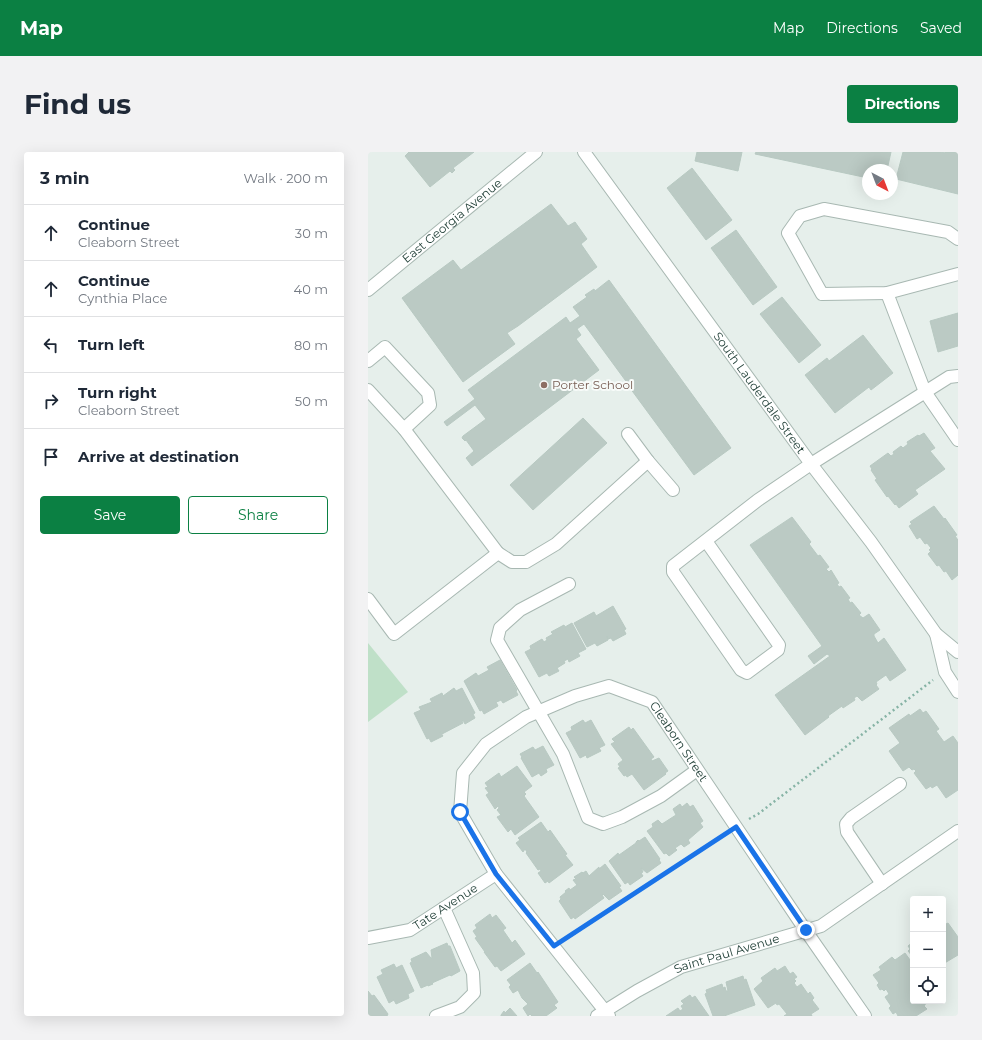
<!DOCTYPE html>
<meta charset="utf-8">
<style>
:root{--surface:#fff;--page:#f2f2f3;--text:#1f2937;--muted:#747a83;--line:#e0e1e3;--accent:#0b8043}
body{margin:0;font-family:Montserrat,sans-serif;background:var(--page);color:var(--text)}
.controls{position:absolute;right:12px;bottom:12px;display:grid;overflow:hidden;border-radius:4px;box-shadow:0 4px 16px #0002}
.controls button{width:36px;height:36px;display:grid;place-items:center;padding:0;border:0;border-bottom:1px solid var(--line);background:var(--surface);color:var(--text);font:20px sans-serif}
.compass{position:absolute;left:494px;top:12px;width:36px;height:36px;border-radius:50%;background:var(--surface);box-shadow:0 4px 16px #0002;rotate:138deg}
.stop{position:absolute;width:12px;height:12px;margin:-9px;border:3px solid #1a73e8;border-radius:50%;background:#fff}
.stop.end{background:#1a73e8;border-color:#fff;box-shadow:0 1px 4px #0008}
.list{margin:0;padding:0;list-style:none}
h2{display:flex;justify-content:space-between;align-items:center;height:52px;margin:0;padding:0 16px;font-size:17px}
h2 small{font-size:13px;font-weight:400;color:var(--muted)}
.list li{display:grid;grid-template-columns:26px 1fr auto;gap:12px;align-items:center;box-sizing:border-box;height:56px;padding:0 16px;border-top:1px solid var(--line)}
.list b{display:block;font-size:15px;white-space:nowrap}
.list p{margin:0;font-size:13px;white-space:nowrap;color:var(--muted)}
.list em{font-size:13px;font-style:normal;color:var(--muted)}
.actions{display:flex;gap:8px;padding:12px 16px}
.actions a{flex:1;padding:9px 0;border:1px solid var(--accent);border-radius:4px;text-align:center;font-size:14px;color:var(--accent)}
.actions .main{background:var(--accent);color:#fff}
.icon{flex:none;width:22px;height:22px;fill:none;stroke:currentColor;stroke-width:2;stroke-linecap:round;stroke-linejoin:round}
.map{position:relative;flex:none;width:590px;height:864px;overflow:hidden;border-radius:4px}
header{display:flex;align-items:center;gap:24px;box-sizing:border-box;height:56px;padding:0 20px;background:var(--accent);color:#fff}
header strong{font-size:19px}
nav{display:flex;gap:22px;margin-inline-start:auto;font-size:14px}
.intro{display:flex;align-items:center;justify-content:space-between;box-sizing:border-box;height:96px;padding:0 24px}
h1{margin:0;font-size:28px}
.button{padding:10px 18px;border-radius:4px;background:var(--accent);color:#fff;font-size:14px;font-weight:700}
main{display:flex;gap:24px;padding:0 24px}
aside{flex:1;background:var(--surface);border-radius:4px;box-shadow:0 4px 16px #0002}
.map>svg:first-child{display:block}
.green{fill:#bfe0c8}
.building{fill:#bbcac4;stroke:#b8c9c2}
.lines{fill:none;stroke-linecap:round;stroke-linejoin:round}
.minor-casing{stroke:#a8b8b2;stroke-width:14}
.path{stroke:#86b3a5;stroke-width:2.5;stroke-dasharray:2 3;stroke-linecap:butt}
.minor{stroke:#fff;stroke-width:12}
.route{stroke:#1a73e8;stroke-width:5}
.education-dot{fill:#8d6e63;stroke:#f7fbf9;stroke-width:1.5}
.labels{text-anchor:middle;stroke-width:4;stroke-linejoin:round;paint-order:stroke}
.street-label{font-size:12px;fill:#24423a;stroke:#f7fbf9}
.education-label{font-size:12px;fill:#785e54;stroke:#f7fbf9;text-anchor:start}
</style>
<header>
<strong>Map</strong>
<nav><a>Map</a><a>Directions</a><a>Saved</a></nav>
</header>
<div class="intro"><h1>Find us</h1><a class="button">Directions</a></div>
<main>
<aside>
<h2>3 min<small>Walk · 200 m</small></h2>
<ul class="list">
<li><svg class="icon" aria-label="ahead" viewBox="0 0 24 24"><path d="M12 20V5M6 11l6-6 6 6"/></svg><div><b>Continue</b><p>Cleaborn Street</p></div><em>30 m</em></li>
<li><svg class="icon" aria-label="ahead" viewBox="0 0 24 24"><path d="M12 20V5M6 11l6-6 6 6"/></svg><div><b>Continue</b><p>Cynthia Place</p></div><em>40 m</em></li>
<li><svg class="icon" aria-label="left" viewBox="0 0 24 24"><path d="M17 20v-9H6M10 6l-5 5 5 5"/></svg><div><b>Turn left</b></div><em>80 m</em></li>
<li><svg class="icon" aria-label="right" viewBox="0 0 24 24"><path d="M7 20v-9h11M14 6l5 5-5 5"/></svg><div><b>Turn right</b><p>Cleaborn Street</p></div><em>50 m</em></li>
<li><svg class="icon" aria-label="arrive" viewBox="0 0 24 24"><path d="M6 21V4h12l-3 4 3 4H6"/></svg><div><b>Arrive at destination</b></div></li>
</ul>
<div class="actions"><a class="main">Save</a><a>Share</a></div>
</aside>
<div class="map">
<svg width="590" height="864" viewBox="0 0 590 864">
<rect width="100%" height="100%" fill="#e6efeb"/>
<!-- green -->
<path class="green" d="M0 491 40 540 0 570Z"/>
<!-- building -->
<path class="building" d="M41 0H106L85 16 87 18 84 21 82 19 62 35 37 4Z
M329 0H374L370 19 327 9Z
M388 0H523L519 18H500V26L387 2Z
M535 0H573L577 1V0H590V42L528 27Z
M324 16 364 68 338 88 299 36Z
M183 52 200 74 207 70 219 87 213 92 229 115 150 174 139 181 147 192 95 230 34 146 85 108 93 118Z
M368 78 409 135 385 153 343 96Z
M241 128 363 296 326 323 262 236 260 237 257 233 260 232 216 172 209 177 213 183 208 187 231 218 104 314 98 306 106 299 98 288 97 289 94 286 95 284 118 267 107 253 79 274 76 270 107 247 100 238 198 165 202 171 212 164 205 155 219 145 217 143 226 137 227 139Z
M414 145 453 193 431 211 392 162Z
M590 161V194L570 200 562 169Z
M495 183 525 221 503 238 501 235 467 261 437 223 459 206 461 209Z
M215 266 239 291 165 358 142 333Z
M556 281 567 296 562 299 577 317 547 338 550 342 531 356 528 352 527 353 520 344 519 345 507 328 509 327 503 318 504 317 502 314 520 301 523 304 526 302 525 300 533 294 535 296 540 292 539 290 550 283 551 284Z
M566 354 576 367 577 366 589 383 587 384 590 388V423L584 428 578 419 576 420 571 413 569 414 560 402 563 399 561 398 563 396 559 391 557 392 552 385 549 387 541 374 544 372 542 370Z
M424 365 443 390 441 392 450 404 452 403 461 415 458 417 461 420 463 418 471 431 469 432 471 435 473 434 482 446 480 447 482 451 484 450 493 461 491 463 495 466 501 462 512 478 506 482V484L510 491 516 486 538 518 522 529 518 523 508 530 509 532 508 533 511 537 494 549 489 544 486 546 487 548 475 556 474 554 460 564 461 565 437 583 407 543 462 504 459 502 446 512 440 504 454 494 382 393Z
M245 454 258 477 256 478 258 482 245 489 243 486 240 487 239 484 240 488 229 494 227 491 219 495 206 471 226 460 228 464Z
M204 471 218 497 210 501 212 504 201 510 200 507 196 509 197 511 189 516 191 519 181 524 179 521 171 525 157 500 163 497 162 494 174 487 176 490 179 488 178 486 185 482 183 480 196 473 197 475Z
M132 508 149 538 148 539 150 543 135 551 133 548 131 549 130 548 131 549 128 550 130 554 116 562 114 558 112 559 96 529 108 521 110 524 121 518 119 515Z
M86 536 88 539 94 536 107 561 105 562 107 566 97 572 95 568 94 569 95 571 74 582 73 580H72L75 584 63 590 61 586 59 587 46 561 53 558 51 555 64 550 62 547 74 541 75 544Z
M552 557 555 561 558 559 571 577 568 579 576 590 585 584 590 591V638L578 646 569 633 564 636 563 634 558 637 546 621 548 619 546 617 544 618 541 615 535 619 521 599 532 591 521 576 541 562 542 564Z
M215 568 217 571 223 568 237 593 231 596 233 599 219 606 218 603 212 606 198 581 204 578 203 575Z
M261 575 263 578 265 576 286 605 283 607 284 609 291 606 300 619 297 621 298 622 276 638 264 622 259 625 258 623 256 624 250 616 252 615 250 612 255 608 243 592 247 590 244 587Z
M175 594 186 613 178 617 179 620 173 624 171 621 164 625 153 606 154 605 152 602 165 595 167 598Z
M149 614 164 634 156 640 158 642 156 644 171 665 147 683 143 677 140 680 129 665 133 663 129 658 131 656 130 654 127 657 118 643 121 641 117 636 120 635 117 631 131 621 133 625Z
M319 651 322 655 325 653 335 669 332 671 335 675 320 688 322 691 316 695 313 692 307 696 309 698 301 704 298 701 296 702 279 679 285 675 284 672 290 668 294 672 308 663 305 657 312 652 314 655Z
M173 670 180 680 182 678 199 702 197 703 205 713 181 731 180 729 177 731 170 721 173 719 172 717 170 718 158 701 159 700 157 697 155 700 148 691 152 688 150 686Z
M277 685 292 707 291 708 293 711 279 721 273 716 275 720 273 721 275 724 262 733 260 730 257 732 241 709 250 701 251 703 268 691V690L270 688 271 689Z
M237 712 253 734 251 735 254 739 241 748 235 742 234 743 236 746 207 767 206 765 203 767 191 749 193 747 192 745 198 740 197 739 201 736 202 738 209 733 205 728 208 727 206 725 214 720 215 721 218 719 221 724 231 715V717Z
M122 762 124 766 128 763 138 776 135 778 144 791 147 788 157 802 133 819 129 814 127 815 116 800H117L107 786 109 785 105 779 109 776 107 773Z
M575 769H576L578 772 580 771 590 785V803L575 812Z
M545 790V805L540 799 542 797 540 794Z
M79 791 80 794H82L92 819 83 824 82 823 64 831 65 832 60 834V833L53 836 42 811 44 810 43 807 58 800 63 806H64L63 798Z
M537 801 545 812V826L543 827 545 830 543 832 545 835V849L559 850 556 854 559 857 548 864H530L528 860 525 862 521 856 523 854 517 845 521 842 518 837 516 839 514 837 512 838 509 833 511 831 505 823 513 818 511 815 524 805 527 808Z
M162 811 169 821 170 820 190 850 186 853 189 856 178 864H164L162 862 160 864 155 856 160 852 154 846 150 838 145 841 141 835 143 833 139 828Z
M26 812 28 816 34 813 46 839 40 842 41 846 28 852 26 848 21 851 9 825 15 822 13 818Z
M417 814 422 822 425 820 429 825 426 827 428 829 426 831 429 835 433 832 440 842 442 840 446 846 444 848 451 857 443 862 444 864H416L419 862 411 852 409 853 408 851 400 856 386 837 395 829 393 826 407 816 409 819Z
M375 824 376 828 378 827 387 853 356 864H345L337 842 339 841 338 838 354 832 355 836 357 835 358 839H360L358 830Z
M0 839 4 844 6 843 20 862 19 864H0Z
M322 843 324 846 327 844 341 864H298L310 856 312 859 315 857 313 854 316 852 313 849Z
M142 856 149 864H133V863L136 859 137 861Z"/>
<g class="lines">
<!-- minor casing -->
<g class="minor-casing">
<g id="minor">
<path id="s1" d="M216 0 443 312 503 390 568 482 590 500"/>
<path d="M590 87 580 80 456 57 432 64 420 81 454 142 519 141 590 122"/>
<path id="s2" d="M0 138 168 0"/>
<path d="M519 141 557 240 590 288"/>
<path d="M0 209 17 195 60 241 62 253 36 277"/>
<path d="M0 238 36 277 130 401 26 482 0 447"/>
<path d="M260 282 280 309"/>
<path d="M338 389 411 493 410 498 379 521 373 518 305 420V414L390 348 443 312 581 225 590 224"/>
<path d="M130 401 144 410H158L188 392 280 309 305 338"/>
<path d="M201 432 152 458 132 476 129 488 195 602 220 666 235 672 254 665 293 644 329 618"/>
<path d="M568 482 577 520 590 540"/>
<path d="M514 732 479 680 478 672 483 666 532 632"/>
<path id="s3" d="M0 786 42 778 128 722"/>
<path d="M68 864 92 855 106 841 105 821 76 756"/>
<path id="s4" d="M229 864 269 839 313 815 453 774 590 679"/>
<path id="s5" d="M241 864 128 722 92 660 95 621 118 592 158 565 207 544 241 534 284 550 438 779 497 864"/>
</g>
</g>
<!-- path -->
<path class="path" d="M381 667 390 662 565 528
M198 787 356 683"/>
<!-- minor -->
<use href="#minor" class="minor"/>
</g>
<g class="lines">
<!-- route -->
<path class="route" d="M92 660 128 722 186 794 368 675 438 778"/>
</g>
<!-- markers -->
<circle class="education-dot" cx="176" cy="233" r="4"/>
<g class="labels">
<!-- street labels -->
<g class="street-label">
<text dy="4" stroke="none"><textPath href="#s2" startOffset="109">East Georgia Avenue</textPath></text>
<text dy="4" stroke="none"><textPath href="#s1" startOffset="298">South Lauderdale Street</textPath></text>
<text dy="4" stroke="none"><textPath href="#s5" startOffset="560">Cleaborn Street</textPath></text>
<text dy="4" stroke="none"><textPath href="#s3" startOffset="85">Tate Avenue</textPath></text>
<text dy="4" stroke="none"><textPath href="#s4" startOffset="145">Saint Paul Avenue</textPath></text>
</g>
<!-- education labels -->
<g class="education-label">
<text x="184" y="237">Porter School</text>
</g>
</g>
</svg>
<div class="controls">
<button>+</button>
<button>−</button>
<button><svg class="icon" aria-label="locate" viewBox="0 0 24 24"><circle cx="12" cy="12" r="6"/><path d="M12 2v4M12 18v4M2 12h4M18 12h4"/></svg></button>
</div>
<svg class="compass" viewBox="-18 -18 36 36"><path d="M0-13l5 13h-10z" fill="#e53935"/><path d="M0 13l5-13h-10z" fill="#747a83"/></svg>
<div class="stop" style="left:92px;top:660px"></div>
<div class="stop end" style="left:438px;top:778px"></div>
</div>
</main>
